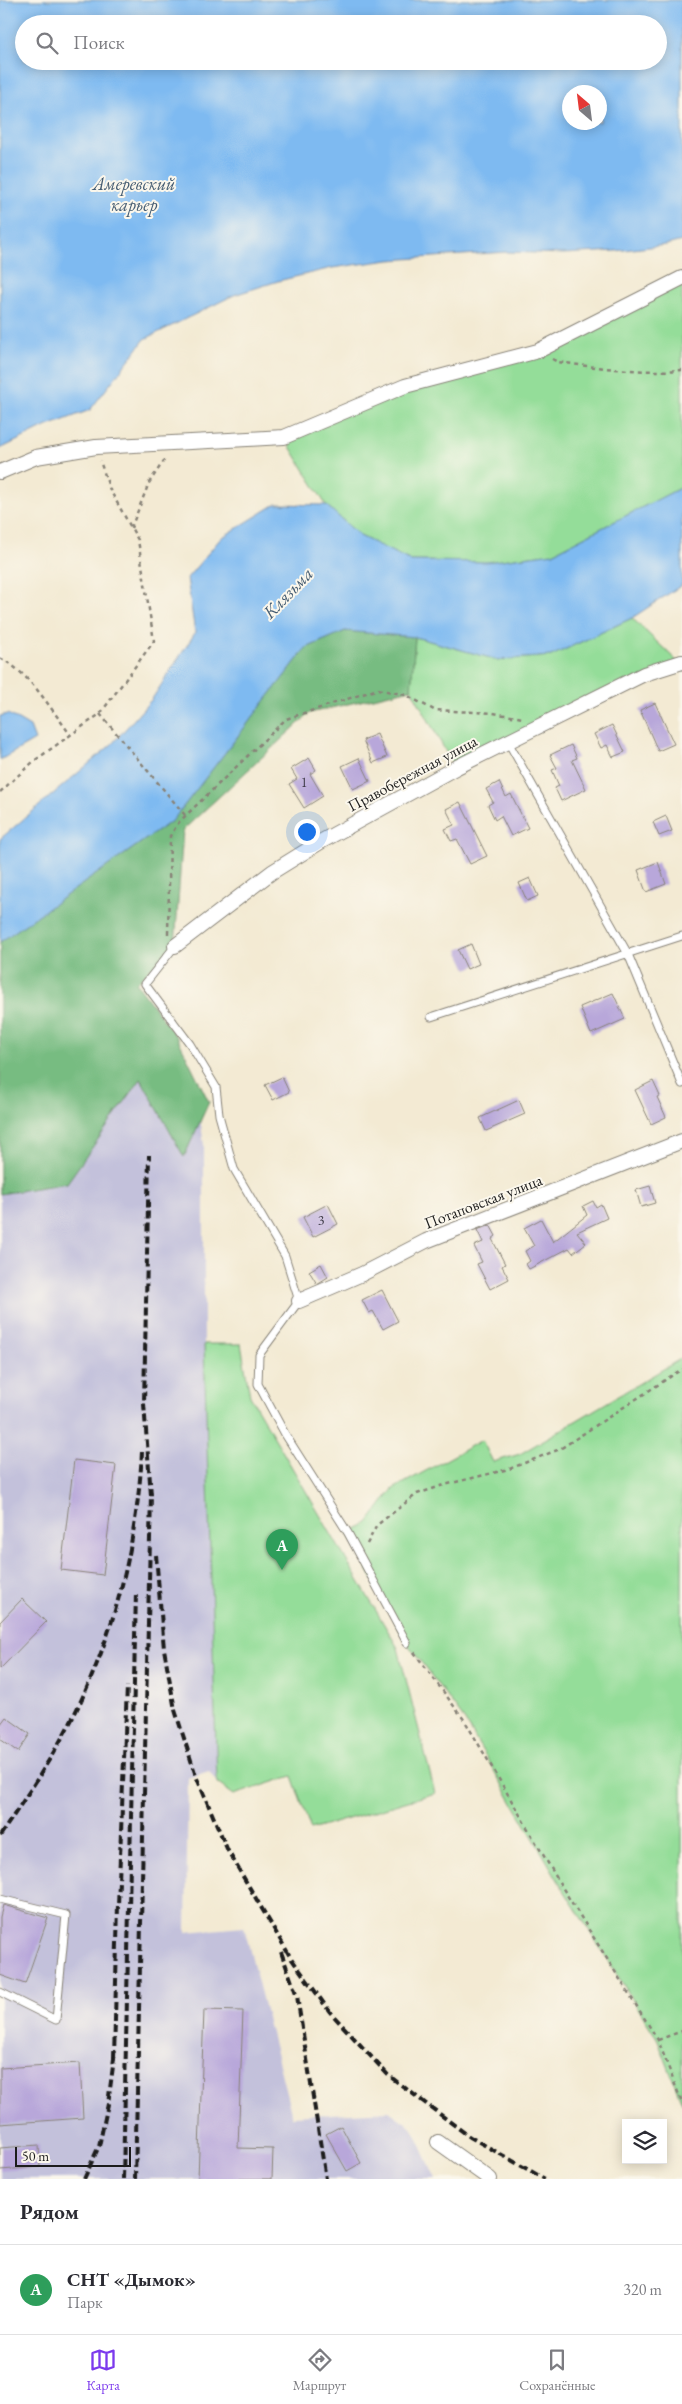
<!DOCTYPE html>
<html lang="ru">
<meta charset="utf-8">
<style>
:root{--surface:#fff;--page:#f7f7f7;--text:#2b2b33;--muted:#7c7c81;--line:#e1e1e2;--accent:#7c3aed}
body{margin:0;font-family:"EB Garamond",serif;background:var(--page);color:var(--text)}
.controls{position:absolute;right:15px;bottom:15px;display:grid;overflow:hidden;border-radius:0px;box-shadow:0 2px 12px #0003}
.controls button{width:45px;height:45px;display:grid;place-items:center;padding:0;border:0;border-bottom:1px solid var(--line);background:var(--surface);color:var(--text);font:25px sans-serif}
.compass{position:absolute;left:562px;top:85px;width:45px;height:45px;border-radius:50%;background:var(--surface);box-shadow:0 2px 12px #0003;rotate:332deg}
.scale{position:absolute;left:15px;bottom:12px;width:116px;box-sizing:border-box;padding-left:5px;border:2px solid #1c1c1c;border-top:0;font-size:14px;line-height:18px;white-space:nowrap;color:#1c1c1c;-webkit-text-stroke:4px #fbf7ec;paint-order:stroke}
.you{position:absolute;left:306px;top:831px;width:18px;height:18px;margin:-12px;border:4px solid #fff;border-radius:50%;background:#1a73e8;box-shadow:0 0 0 8px #1a73e833}
.badge{display:grid;place-items:center;width:32px;height:32px;border-radius:50%;background:var(--accent);color:#fff;font-size:16px;font-weight:700}
.pin{position:absolute;translate:-50% -41px;filter:drop-shadow(0 1px 2px #0008)}
.pin::after{content:'';position:absolute;top:26px;width:18px;height:15px;background:inherit;clip-path:polygon(0 0,100% 0,50% 100%)}
.list{margin:0;padding:0;list-style:none}
h2{display:flex;justify-content:space-between;align-items:center;height:65px;margin:0;padding:0 20px;font-size:21px}
h2 small{font-size:16px;font-weight:400;color:var(--muted)}
.list li{display:grid;grid-template-columns:32px 1fr auto;gap:15px;align-items:center;box-sizing:border-box;height:90px;padding:0 20px;border-top:1px solid var(--line)}
.list b{display:block;font-size:19px;white-space:nowrap}
.list p{margin:0;font-size:16px;white-space:nowrap;color:var(--muted)}
.list em{font-size:16px;font-style:normal;color:var(--muted)}
.icon{flex:none;width:28px;height:28px;fill:none;stroke:currentColor;stroke-width:2;stroke-linecap:round;stroke-linejoin:round}
.map{position:relative;flex:none;width:682px;height:2179px;overflow:hidden}
.search{position:absolute;background:var(--surface);box-shadow:0 2px 12px #0003;left:15px;right:15px;top:15px;height:55px;display:flex;align-items:center;gap:12px;box-sizing:border-box;padding:0 18px;border-radius:28px;color:var(--muted);font-size:19px}
.sheet{height:155px;background:var(--surface)}
nav{display:flex;justify-content:space-around;align-items:center;box-sizing:border-box;height:70px;border-top:1px solid var(--line);background:var(--surface);font-size:14px;color:var(--muted)}
nav a{display:grid;justify-items:center;gap:2px}
nav .on{color:var(--accent)}
.map>svg:first-child{display:block}
.industrial{fill:#c3c1db}
.green{fill:#94dd99;stroke:#587c5a}
.forest{fill:#77bc81;stroke:#4a6c4e}
.water{fill:#7ebaf1;stroke:#4d6b86;fill-rule:evenodd}
.building{fill:#b8a7da}
.lines{fill:none;stroke-linecap:round;stroke-linejoin:round}
.service-casing{stroke:#888378;stroke-width:9}
.minor-casing{stroke:#888378;stroke-width:16}
.path{stroke:#888378;stroke-width:2.5;stroke-dasharray:4 4;stroke-linecap:butt}
.service{stroke:#fff;stroke-width:7}
.minor{stroke:#fff;stroke-width:14}
.rail{stroke:#1c1c1c;stroke-width:4;stroke-dasharray:8 4;stroke-linecap:butt}
.labels{text-anchor:middle;stroke-width:4;stroke-linejoin:round;paint-order:stroke}
.number-label{font-size:14px;fill:#433f4c}
.street-label{font-size:16px;fill:#1c1c1c;stroke:#fbf7ec}
.water-label{font-size:18px;font-style:italic;fill:#435b71;stroke:#fbf7ec}
</style>
<div class="map">
<svg width="682" height="2179" viewBox="0 0 682 2179">
<rect width="100%" height="100%" fill="#fbf7ec"/>
<filter id="ink" filterUnits="userSpaceOnUse"><feTurbulence type="fractalNoise" baseFrequency=".02" numOctaves="2"/><feDisplacementMap in="SourceGraphic" scale="10" xChannelSelector="R" yChannelSelector="G"/><feConvolveMatrix kernelMatrix="1 2 1 2 8 2 1 2 1" color-interpolation-filters="sRGB"/></filter>
<filter id="wash" filterUnits="userSpaceOnUse"><feTurbulence type="fractalNoise" baseFrequency=".0096" numOctaves="4" result="noise"/><feDisplacementMap in="SourceGraphic" scale="20" xChannelSelector="R" yChannelSelector="G"/><feGaussianBlur stdDeviation="1.12" result="paint"/><feColorMatrix in="noise" values="0 0 0 0 0 0 0 0 0 0 0 0 0 0 0 0 0 1.4 0 .05"/><feComposite in="paint" operator="in"/></filter>
<g filter="url(#wash)">
<rect width="100%" height="100%" fill="#f3ead3"/>
<!-- industrial -->
<path class="industrial" d="M0 942 194 1077 204 1145V1344L217 1783 209 1771 188 1778 186 1932 244 1927 292 2116 389 2111 413 2128 436 2179H0Z"/>
<!-- green -->
<path class="green" d="M682 278V487L553 553 487 562 411 561 360 536 326 505 284 437 405 386 538 351Z
M632 618 678 662 455 768 411 689 415 637 498 660 551 656Z
M204 1344H241L250 1396 398 1648 435 1793 311 1830 292 1776 234 1795 217 1783Z
M682 1358V2103L658 2040 562 1887 465 1721 407 1643 348 1533 368 1523 393 1489 482 1440 493 1462 520 1454Z"/>
<!-- forest -->
<path class="forest" d="M345 631 415 637 411 689 310 713 183 830 175 946 136 983 178 1039 209 1102 184 1157 141 1079 67 1183 0 1194V942L173 820 306 648Z"/>
<!-- water -->
<path class="water" d="M0 0H682V241L666 245 616 251 563 254 507 252 389 260 332 268 278 281 234 295 145 339 90 410 43 428 0 449ZM24 24H658V61H24ZM570 92H600V122H570Z
M682 487V585L632 618 551 656 498 660 415 637 345 631 306 648 173 820 0 942V839L112 744 152 699 195 633 187 578 221 538 276 504 326 505 360 536 411 561 487 562 553 553Z
M8 714 30 727 35 740 0 760V716Z"/>
<g id="blocks">
<!-- building -->
<path class="building" d="M655 703 674 744 658 751 640 710Z
M612 725 625 752 613 757 607 745 601 748 594 734Z
M377 734 387 757 373 763 363 740Z
M571 745 577 758 572 760 586 789 561 801 555 788 559 786 552 770 557 768 550 755Z
M309 758 316 770 310 774 323 796 304 808 289 784 297 779 291 769Z
M359 758 370 781 353 789 342 766Z
M499 782 506 797 511 794 528 828 511 836 501 816 495 820 488 805 493 802 486 789Z
M460 802 487 856 470 864 457 839 451 841 445 829 454 825 446 809Z
M666 816 672 831 659 836 653 822Z
M658 862 666 884 646 892 638 870Z
M530 878 538 896 527 901 519 883Z
M471 944 479 964 467 969 458 950Z
M613 993 625 1019 591 1034 580 1007Z
M282 1077 289 1092 273 1100 265 1085Z
M653 1081 660 1096 657 1097 666 1117 651 1124 635 1090Z
M519 1100 525 1114 486 1131 480 1118Z
M650 1186 655 1203 641 1207 636 1190Z
M593 1201 596 1207 601 1204 607 1218 577 1232 586 1243 573 1253 569 1248 529 1269 526 1264 530 1261 525 1251 534 1246 524 1228 541 1219 553 1242 587 1215 583 1206Z
M328 1204 338 1224 313 1237 303 1217Z
M490 1225 496 1236 492 1239 505 1264 502 1266 509 1279 490 1289 477 1264 482 1262 474 1246 483 1242 477 1230Z
M321 1264 328 1277 317 1284 309 1271Z
M382 1290 398 1321 383 1329 373 1311 369 1313 362 1300Z
M74 1460 116 1465 103 1575 61 1570Z
M22 1599 46 1622 0 1669V1622Z
M6 1717 30 1734 18 1752 0 1739V1725Z
M3 1905 48 1918 25 1984 0 1975V1917Z
M204 2010 243 2011 238 2148 273 2149 272 2179H198Z
M80 2063 83 2118 0 2124V2068Z
M341 2126 361 2163 347 2171 326 2134Z
M39 2145 40 2167 0 2170V2148Z"/>
</g>
</g>
<g filter="url(#ink)">
<use href="#blocks" fill-opacity="0" stroke="#888378" stroke-width="1"/>
<g class="lines">
<!-- service casing -->
<g class="service-casing">
<path id="service" d="M508 742 628 954 682 1084
M175 946 145 984 190 1044 216 1087 219 1115 234 1169 285 1256 299 1301 259 1355 258 1384 285 1434 348 1533 407 1643
M431 1017 682 936
M0 1899 66 1915 56 2020 0 1992"/>
</g>
<!-- minor casing -->
<g class="minor-casing">
<path id="minor" d="M0 472 36 457 96 447 284 437 405 386 538 351 682 278
M175 946 272 872 322 841 455 768 644 674 682 662
M299 1301 362 1274 426 1241 682 1141
M438 2142 490 2179"/>
</g>
<!-- path -->
<path class="path" d="M552 359 558 362C600 368 640 373 682 370
M131 528 149 483 165 459
M0 658C30 673 50 708 70 734
M100 714 185 815
M0 792 34 761 100 714 154 641 138 540 110 490 100 461
M168 934 170 836 179 822 286 719 378 689 406 695 434 710 493 713 523 718
M367 1544 377 1525 417 1494 444 1485 509 1469 560 1449 682 1369
M414 1652 465 1721 562 1887 658 2040 682 2103
M658 2040 682 2031"/>
<!-- service -->
<use href="#service" class="service"/>
<!-- minor -->
<use href="#minor" class="minor"/>
<!-- rail -->
<path class="rail" d="M156 1555 164 1649 175 1710 196 1776 228 1851 291 1958 330 2012 388 2075 470 2137 545 2179
M0 1836C25 1798 51 1760 72 1719 114 1637 137 1544 142 1452
M281 1952 297 1996 326 2179
M114 2058 118 1905 127 1686
M84 2179 99 2146 108 2104 115 2051
M123 2179 136 1592
M135 2179 151 1495 144 1404 149 1155"/>
</g>
</g>
<g class="labels">
<!-- number labels -->
<g class="number-label">
<text x="304" y="787">1</text>
<text x="321" y="1225">3</text>
</g>
<!-- street labels -->
<g class="street-label">
<text transform="translate(412 773) rotate(-28)" y="6">Правобережная улица</text>
<text transform="translate(483 1201) rotate(-21)" y="6">Потаповская улица</text>
</g>
<!-- water labels -->
<g class="water-label">
<text x="134" y="190">Амеревский<tspan x="134" dy="21">карьер</tspan></text>
<text transform="translate(288 593) rotate(-46)" y="6">Клязьма</text>
</g>
</g>
</svg>
<div class="controls">
<button><svg class="icon" aria-label="layers" viewBox="0 0 24 24"><path d="M12 4l9 5-9 5-9-5zM3 14l9 5 9-5"/></svg></button>
</div>
<svg class="compass" viewBox="-18 -18 36 36"><path d="M0-13l5 13h-10z" fill="#e53935"/><path d="M0 13l5-13h-10z" fill="#7c7c81"/></svg>
<div class="scale">50 m</div>
<div class="you"></div>
<div class="pin badge" style="left:282px;top:1570px;background:#2e9e5b">A</div>
<div class="search"><svg class="icon" aria-label="search" viewBox="0 0 24 24"><circle cx="10" cy="10" r="6"/><path d="M15 15l6 6"/></svg>Поиск</div>
</div>
<section class="sheet">
<h2>Рядом<small></small></h2>
<ul class="list">
<li><span class="badge" style="background:#2e9e5b">A</span><div><b>СНТ «Дымок»</b><p>Парк</p></div><em>320 m</em></li>
</ul>
</section>
<nav>
<a class="on"><svg class="icon" aria-label="map" viewBox="0 0 24 24"><path d="M3 6l6-2 6 2 6-2v14l-6 2-6-2-6 2zM9 4v14M15 6v14"/></svg>Карта</a>
<a><svg class="icon" aria-label="directions" viewBox="0 0 24 24"><path d="M12 3l9 9-9 9-9-9zM9 14v-3h6M13 9l2 2-2 2"/></svg>Маршрут</a>
<a><svg class="icon" aria-label="saved" viewBox="0 0 24 24"><path d="M7 4h10v16l-5-4-5 4z"/></svg>Сохранённые</a>
</nav>
